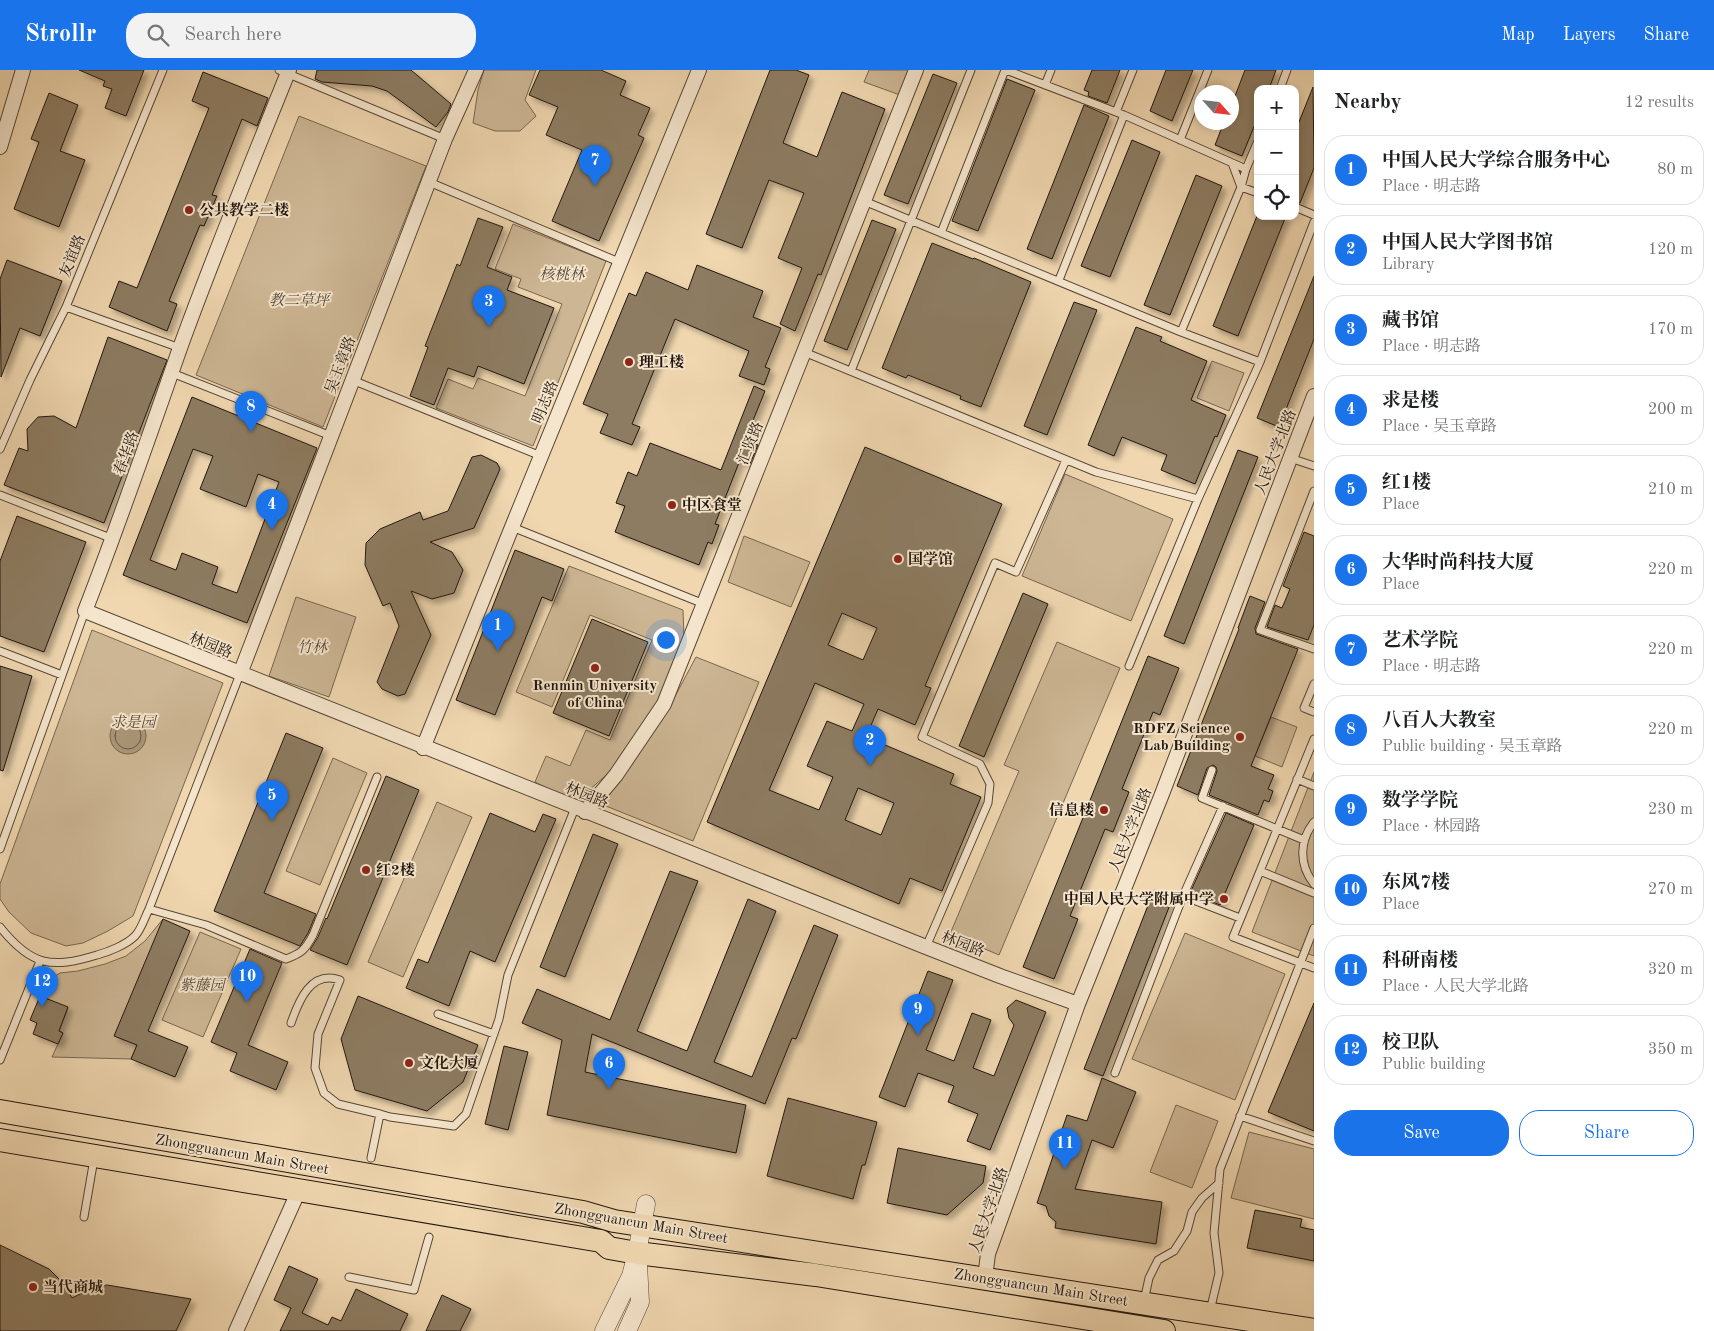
<!DOCTYPE html>
<meta charset="utf-8">
<style>
:root{--surface:#fff;--page:#f2f2f2;--text:#202124;--muted:#757577;--line:#e0e0e0;--accent:#1a73e8}
body{margin:0;font-family:"Old Standard TT","Noto Serif SC",serif;background:var(--page);color:var(--text)}
.controls{position:absolute;right:15px;top:15px;display:grid;overflow:hidden;border-radius:10px;box-shadow:0 2px 8px #0003}
.controls button{width:45px;height:45px;display:grid;place-items:center;padding:0;border:0;border-bottom:1px solid var(--line);background:var(--surface);color:var(--text);font:25px sans-serif}
.compass{position:absolute;left:1194px;top:15px;width:45px;height:45px;border-radius:50%;background:var(--surface);box-shadow:0 2px 8px #0003;rotate:117deg}
.you{position:absolute;left:665px;top:569px;width:18px;height:18px;margin:-12px;border:4px solid #fff;border-radius:50%;background:#1a73e8;box-shadow:0 0 0 8px #1a73e833}
.badge{display:grid;place-items:center;width:32px;height:32px;border-radius:50%;background:var(--accent);color:#fff;font-size:16px;font-weight:700}
.pin{position:absolute;translate:-50% -41px;filter:drop-shadow(0 1px 2px #0008)}
.pin::after{content:'';position:absolute;top:26px;width:18px;height:15px;background:inherit;clip-path:polygon(0 0,100% 0,50% 100%)}
.list{margin:0;padding:0;list-style:none}
h2{display:flex;justify-content:space-between;align-items:center;height:65px;margin:0;padding:0 20px;font-size:21px}
h2 small{font-size:16px;font-weight:400;color:var(--muted)}
.list li{display:grid;grid-template-columns:32px 1fr auto;gap:15px;align-items:center;box-sizing:border-box;height:70px;margin:0 10px 10px;padding:0 10px;border:1px solid var(--line);border-radius:20px}
.list b{display:block;font-size:19px;white-space:nowrap}
.list p{margin:0;font-size:16px;white-space:nowrap;color:var(--muted)}
.list em{font-size:16px;font-style:normal;color:var(--muted)}
.actions{display:flex;gap:10px;padding:15px 20px}
.actions a{flex:1;padding:11px 0;border:1px solid var(--accent);border-radius:20px;text-align:center;font-size:18px;color:var(--accent)}
.actions .main{background:var(--accent);color:#fff}
.icon{flex:none;width:28px;height:28px;fill:none;stroke:currentColor;stroke-width:2;stroke-linecap:round;stroke-linejoin:round}
.map{position:relative;flex:none;width:1314px;height:1261px;overflow:hidden}
header{display:flex;align-items:center;gap:30px;box-sizing:border-box;height:70px;padding:0 25px;background:var(--accent);color:#fff}
header strong{font-size:24px}
nav{display:flex;gap:28px;margin-inline-start:auto;font-size:18px}
.search{width:350px;height:45px;background:var(--page);display:flex;align-items:center;gap:12px;box-sizing:border-box;padding:0 18px;border-radius:20px;color:var(--muted);font-size:19px}
main{display:flex}
aside{flex:1;background:var(--surface)}
.map>svg:first-child{display:block}
.green{fill:#cdb694;stroke:#786651}
.water{fill:#aa9679;stroke:#74634e}
.lines{fill:none;stroke-linecap:round;stroke-linejoin:round}
.shore{stroke:#665644;stroke-width:1}
.building{fill:#8d7b62;stroke:#22170e;fill-rule:evenodd;filter:url(#shadow)}
.service-casing{stroke:#564736;stroke-width:9}
.minor-casing{stroke:#564736;stroke-width:16}
.tertiary-casing{stroke:#564736;stroke-width:19}
.primary-casing{stroke:#22170e;stroke-width:24}
.service{stroke:#f5e5cc;stroke-width:7}
.minor{stroke:#f5e5cc;stroke-width:14}
.tertiary{stroke:#f5e5cc;stroke-width:18}
.primary{stroke:#f0d7b0;stroke-width:22}
.poi-dot{fill:#8f2418;stroke:#f5e5cc;stroke-width:2}
.labels{text-anchor:middle;stroke-width:4;stroke-linejoin:round;paint-order:stroke}
.poi-label{font-size:15px;font-weight:bold;fill:#22170e;stroke:#f5e5cc;text-anchor:start}
.street-label{font-size:15px;fill:#22170e;stroke:#f5e5cc}
.park-label{font-size:15px;font-style:italic;fill:#554736;stroke:#f5e5cc}
</style>
<header>
<strong>Strollr</strong>
<div class="search"><svg class="icon" aria-label="search" viewBox="0 0 24 24"><circle cx="10" cy="10" r="6"/><path d="M15 15l6 6"/></svg>Search here</div>
<nav><a>Map</a><a>Layers</a><a>Share</a></nav>
</header>
<main>
<div class="map">
<svg width="1314" height="1261" viewBox="0 0 1314 1261">
<defs>
<filter id="shadow"><feDropShadow dx="4.5" dy="4.5" stdDeviation="2.5" flood-color="#0004"/></filter>
</defs>
<rect width="100%" height="100%" fill="#f0d7b0"/>
<filter id="stains"><feTurbulence type="fractalNoise" baseFrequency=".004" numOctaves="4"/><feColorMatrix values="0 0 0 0 .2 0 0 0 0 .09 0 0 0 0 .02 0 0 0 .5 -.17"/></filter>
<radialGradient id="worn" r=".72"><stop offset=".6" stop-color="#630" stop-opacity="0"/><stop offset="1" stop-color="#630" stop-opacity=".3"/></radialGradient>
<!-- green -->
<path class="green" d="M484 0H536L525 30 536 46 520 61H495L473 53 478 20Z
M869 0H910L900 25 864 12Z
M299 46 426 96 323 357 196 305Z
M513 154 606 191 533 376 436 338 448 309 473 319 478 308 525 326 562 234 518 217 521 209 495 199Z
M1212 291 1244 303 1229 341 1197 328Z
M1065 404 1173 449 1131 551 1022 506Z
M744 466 810 492 791 537 728 512Z
M569 496 683 540 684 568 656 634 621 692 587 722 565 727 535 712 546 686 570 696 586 660 610 670 652 570 590 545 552 637 516 622Z
M296 527 356 547 329 627 269 606Z
M92 560 223 613 133 846 108 861 83 873 66 876 31 863 9 842 0 829V814Z
M1057 572 1120 598 999 885 950 864 1019 701 1004 695Z
M696 587 759 612 693 771 601 734 672 632Z
M1271 647 1297 657 1282 697 1255 686Z
M333 688 367 703 320 815 286 801Z
M1314 702V886L1252 862Z
M437 732 472 747 403 907 368 892Z
M163 849 137 975 131 989 52 987 63 963 59 961 68 938 43 928 50 909 60 903 78 901 105 894 126 886 145 871Z
M200 862 241 879 203 967 162 950Z
M1185 863 1285 904 1235 1030 1132 989Z
M1176 1035 1218 1051 1192 1118 1150 1102Z
M1249 1062 1314 1079V1149L1231 1128Z"/>
<!-- water -->
<path class="water" d="M110 666a18 18 0 1 1 36 0a18 18 0 1 1-36 0Z"/>
<g class="lines">
<!-- shore -->
<path class="shore" d="M115 666a13 13 0 1 1 26 0a13 13 0 1 1-26 0Z"/>
</g>
<!-- building -->
<path class="building" d="M79 0H144L126 46 105 38 112 19 103 16 105 11Z
M317 0H411L451 34 448 42 436 57 387 21 372 16 322 12 315 9Z
M540 0H601L626 11 620 25 650 38 638 65 644 68 599 171 552 151 582 80 546 65 558 37 529 25Z
M770 0H796L809 5 783 73 817 87 842 22 885 39 821 205 818 204 795 261 780 254 802 198 778 188 804 123 769 110 742 178 706 164Z
M1092 0H1120L1107 33 1088 26 1089 22 1084 20Z
M1166 0H1193L1172 51 1150 41Z
M1245 0H1276L1269 19H1258V47L1242 86 1215 75 1224 52H1232V34Z
M203 2 268 28 257 56 242 49 212 125 217 126 204 156 200 155 169 231 177 234 167 261 109 237 119 211 137 218 209 38 192 31Z
M933 4 957 13 908 134 884 125Z
M1007 9 1035 20 978 161 952 151Z
M1313 17 1314 98 1300 133 1295 132V62Z
M49 23 78 35 60 81 85 90 59 157 14 139 39 72 31 69Z
M1084 35 1109 46 1052 189 1027 179Z
M1132 70 1160 82 1110 207 1081 196Z
M1196 105 1222 116 1170 245 1144 235Z
M1257 146H1286L1238 266 1213 256Z
M478 148 503 157 487 197 512 207 507 220 554 238 524 314 478 296 474 307 448 298 434 335 410 326 428 277 425 276 457 194 460 196Z
M872 150 896 159 847 280 824 271Z
M932 173 973 189 974 188 1031 212 981 337 960 329 961 326 908 305 906 308 882 298Z
M7 190 62 211 40 266 20 258 1 307 0 209Z
M697 195 763 221 753 247 781 258 765 297 770 299 764 315 739 306 749 281 675 249 632 354 640 357 632 375 600 363 608 344 583 334 629 223 636 226 646 202 688 220Z
M1314 206V269L1279 357 1257 348Z
M1074 232 1097 240 1047 365 1024 356Z
M1136 257 1162 267 1160 271 1207 291 1191 330 1226 345 1217 367 1215 366 1195 414 1161 400 1167 385 1122 367 1114 386 1088 375Z
M108 267 167 290 104 453 4 415 19 378 28 381 27 359 38 347 54 346 76 358Z
M754 316 765 321 745 370 758 375 750 394 740 390 715 454 719 455 712 474 708 472 699 495 615 462 625 436 616 433 628 402 637 406 650 373 721 400Z
M192 327 317 378 247 553 123 505ZM193 379 213 386 200 419 246 437 258 404 279 412 237 523 212 514 218 497 182 483 176 500 150 490Z
M865 377 1002 434 925 616 931 618 915 655 878 639 866 667 954 704 950 714 981 727 942 821 910 808 899 834 707 752ZM842 543 877 558 863 590 828 575ZM815 613 864 634 852 661 827 651 807 696 833 707 819 740 769 720ZM858 718 894 733 881 765 845 750Z
M1238 380 1258 387 1184 574 1164 566Z
M481 385 497 393 500 399 474 458 430 472 452 482 463 500 454 523 432 529 411 521 431 565 405 624 398 626 382 619 377 612 399 556 390 533 383 536 365 495 366 473 380 459 420 442 423 450 448 441 472 387Z
M17 446 86 472 44 582 0 566V491Z
M1304 462 1314 466V555L1308 570 1267 557 1275 535 1282 538 1290 519 1283 516Z
M515 480 564 499 552 531 542 527 495 645 456 630Z
M1023 523 1048 534 984 687 959 676Z
M1250 526 1265 532 1255 558 1256 564 1298 579 1251 696 1274 705 1268 719 1273 721 1269 732 1264 730 1258 745 1209 725 1217 701 1216 697 1213 695 1207 698 1198 725 1177 716 1239 559 1238 558Z
M592 549 648 572 609 666 553 643Z
M1148 586 1179 598 1160 645 1153 642 1122 719 1129 722 1113 762 1105 759 1070 846 1078 849 1054 909 1023 897Z
M0 596 32 606 3 701 0 700Z
M286 663 323 678 264 823 316 844 308 863 300 876 214 841Z
M386 706 419 720 347 895 310 880 318 867 326 848 327 849Z
M490 743 535 762 543 744 556 749 495 892 470 881 449 936 406 918 418 889 428 893Z
M1226 743 1254 755 1220 835 1190 823Z
M593 764 618 774 565 907 540 897Z
M670 801 698 811 637 961 687 981 748 829 776 841 714 992 752 1007 814 855 838 865 796 969 792 968 765 1034 592 964 585 1002 746 1035 736 1083 547 1045 562 970 522 953 537 919 610 950Z
M1154 820 1173 827 1103 1006 1084 999Z
M163 849 190 861 148 961 188 977 175 1007 131 989 137 975 114 966Z
M250 879 282 893 248 975 288 992 276 1020 230 1001 237 983 211 972Z
M928 901 953 910 926 980 954 991 972 943 991 950 973 998 994 1006 1014 955 1009 948 1007 938 1016 930 1046 942 990 1080 967 1071 978 1044 948 1032 954 1016 918 1003 905 1037 879 1027Z
M40 926 68 937 59 961 63 963 58 974 33 964 37 953 30 950Z
M358 926 478 975 463 1012 427 1041 355 1020 341 969Z
M1314 933V1061L1268 1042Z
M504 976 528 982 508 1060 485 1054Z
M1102 1008 1136 1022 1113 1078 1092 1070 1075 1119 1162 1132 1156 1174 1055 1158 1056 1152 1049 1146 1046 1136 1037 1133 1067 1045 1087 1051Z
M788 1028 877 1052 865 1095H862L853 1129 767 1106Z
M898 1078 986 1096 983 1113 947 1145 887 1133Z
M1255 1140 1302 1149 1300 1157 1314 1160V1191L1247 1178Z
M0 1175 49 1199 62 1212 72 1228 92 1218 107 1215 191 1229 176 1261H0Z
M289 1196 318 1209 302 1243 328 1255 332 1247 341 1251 356 1219 408 1244 400 1261H280L291 1238 274 1230Z
M442 1225 471 1239 460 1261H426Z"/>
<g class="lines">
<!-- service casing -->
<g class="service-casing">
<path id="service" d="M279 0 445 69
M1006 0 1124 45 1246 99 1241 117 1258 123
M1045 15 1051 0
M1280 19 1287 0
M1116 42 1133 0
M1180 70 1208 0
M1246 99 1258 71
M429 112 619 192
M864 131 1181 262 1260 292
M1295 137 1314 145
M941 163 1005 0
M1059 210 1124 45
M66 237 180 278
M1181 262 1241 117 1232 93
M804 282 1096 402 1198 429
M851 301 971 0
M172 303 331 366
M352 310 541 386
M0 379 30 310 66 237 163 0
M1290 388 1314 396
M1314 421 1260 560 1314 579
M0 425 113 469
M512 457 704 534
M0 581 62 605
M1129 596 1198 429 1260 292 1314 152
M1314 614 1304 638 1314 642
M1314 669 1233 867 1314 898
M1212 700 1202 728 1304 770
M1297 709 1314 716
M1223 736 1183 826 1240 848
M1314 752C1299 771 1299 795 1314 814
M0 779 85 541
M1260 801 1314 823
M149 839 206 855 286 889C302 883 305 880 313 865L377 707
M0 857C31 896 51 899 97 885 108 882 126 875 135 866 141 860 145 847 149 839L240 604
M926 877 988 733 990 714 980 694 922 667 995 493 1016 502 1066 390
M438 944 494 964
M291 953C299 930 311 900 340 910L318 964 315 998 324 1023 338 1034 380 1044
M0 990 40 891
M1115 1003 1183 826
M1240 1046 1314 1071
M371 1088 380 1044 390 1047 454 1056 466 1044 499 949 508 905 575 738
M84 1147 94 1089
M349 1207 414 1220 429 1167
M1144 1231 1149 1208 1158 1190 1174 1181 1187 1161 1192 1142 1202 1128 1219 1113
M1210 1241 1219 1203 1214 1163 1220 1099 1314 858"/>
</g>
<!-- minor casing -->
<g class="minor-casing">
<path id="minor" d="M289 0C252 92 214 184 180 278 149 366 119 454 85 541L926 877 1000 906 1078 934
M0 77 23 0
M240 604 445 69 476 0
M423 678 512 457 699 0
M585 742 616 705 664 634 916 0
M985 1208 988 1184 1078 934 1162 724 1314 326
M236 1261 299 1120"/>
</g>
<!-- tertiary casing -->
<g class="tertiary-casing">
<path id="tertiary" d="M604 1261 631 1206 637 1183 646 1134
M627 1261 640 1232 638 1194"/>
</g>
<!-- primary casing -->
<g class="primary-casing">
<path id="primary" d="M0 1041 583 1142 614 1151 1314 1260
M0 1070 601 1171 609 1178 637 1183 816 1205 1164 1261"/>
</g>
<!-- service -->
<use href="#service" class="service"/>
<!-- minor -->
<use href="#minor" class="minor"/>
<!-- tertiary -->
<use href="#tertiary" class="tertiary"/>
<!-- primary -->
<use href="#primary" class="primary"/>
</g>
<!-- markers -->
<g class="poi-dot">
<circle cx="189" cy="140" r="5"/>
<circle cx="629" cy="292" r="5"/>
<circle cx="672" cy="435" r="5"/>
<circle cx="898" cy="489" r="5"/>
<circle cx="595" cy="598" r="5"/>
<circle cx="1240" cy="667" r="5"/>
<circle cx="1104" cy="740" r="5"/>
<circle cx="366" cy="800" r="5"/>
<circle cx="1224" cy="829" r="5"/>
<circle cx="409" cy="993" r="5"/>
<circle cx="33" cy="1217" r="5"/>
</g>
<g class="labels">
<!-- poi labels -->
<g class="poi-label">
<text x="199" y="145">公共教学二楼</text>
<text x="639" y="297">理工楼</text>
<text x="682" y="440">中区食堂</text>
<text x="908" y="494">国学馆</text>
<text x="595" y="620" text-anchor="middle">Renmin University<tspan x="595" dy="17">of China</tspan></text>
<text x="1230" y="663" text-anchor="end">RDFZ Science<tspan x="1230" dy="17">Lab Building</tspan></text>
<text x="1094" y="745" text-anchor="end">信息楼</text>
<text x="376" y="805">红2楼</text>
<text x="1214" y="834" text-anchor="end">中国人民大学附属中学</text>
<text x="419" y="998">文化大厦</text>
<text x="43" y="1222">当代商城</text>
</g>
<!-- street labels -->
<g class="street-label">
<text transform="translate(72 186) rotate(-68)" y="5">友谊路</text>
<text transform="translate(340 295) rotate(-69)" y="5">吴玉章路</text>
<text transform="translate(545 332) rotate(-68)" y="5">明志路</text>
<text transform="translate(750 373) rotate(-68)" y="5">汇贤路</text>
<text transform="translate(1275 382) rotate(-69)" y="5">人民大学北路</text>
<text transform="translate(126 383) rotate(-70)" y="5">春华路</text>
<text transform="translate(211 575) rotate(22)" y="5">林园路</text>
<text transform="translate(587 725) rotate(22)" y="5">林园路</text>
<text transform="translate(1130 760) rotate(-68)" y="5">人民大学北路</text>
<text transform="translate(963 874) rotate(21)" y="5">林园路</text>
<text transform="translate(242 1084) rotate(10)" y="5">Zhongguancun Main Street</text>
<text transform="translate(988 1140) rotate(-71)" y="5">人民大学北路</text>
<text transform="translate(641 1153) rotate(10)" y="5">Zhongguancun Main Street</text>
<text transform="translate(1041 1217) rotate(9)" y="5">Zhongguancun Main Street</text>
</g>
<!-- park labels -->
<g class="park-label">
<text x="562" y="209">核桃林</text>
<text x="299" y="235">教二草坪</text>
<text x="312" y="582">竹林</text>
<text x="133" y="657">求是园</text>
<text x="202" y="920">紫藤园</text>
</g>
</g>
<rect width="100%" height="100%" filter="url(#stains)"/>
<rect width="100%" height="100%" fill="url(#worn)"/>
</svg>
<div class="controls">
<button>+</button>
<button>−</button>
<button><svg class="icon" aria-label="locate" viewBox="0 0 24 24"><circle cx="12" cy="12" r="6"/><path d="M12 2v4M12 18v4M2 12h4M18 12h4"/></svg></button>
</div>
<svg class="compass" viewBox="-18 -18 36 36"><path d="M0-13l5 13h-10z" fill="#e53935"/><path d="M0 13l5-13h-10z" fill="#757577"/></svg>
<div class="you"></div>
<div class="pin badge" style="left:498px;top:581px">1</div>
<div class="pin badge" style="left:870px;top:696px">2</div>
<div class="pin badge" style="left:489px;top:257px">3</div>
<div class="pin badge" style="left:272px;top:460px">4</div>
<div class="pin badge" style="left:272px;top:751px">5</div>
<div class="pin badge" style="left:609px;top:1019px">6</div>
<div class="pin badge" style="left:595px;top:116px">7</div>
<div class="pin badge" style="left:251px;top:362px">8</div>
<div class="pin badge" style="left:918px;top:965px">9</div>
<div class="pin badge" style="left:247px;top:932px">10</div>
<div class="pin badge" style="left:1065px;top:1099px">11</div>
<div class="pin badge" style="left:42px;top:937px">12</div>
</div>
<aside>
<h2>Nearby<small>12 results</small></h2>
<ul class="list">
<li><span class="badge">1</span><div><b>中国人民大学综合服务中心</b><p>Place · 明志路</p></div><em>80 m</em></li>
<li><span class="badge">2</span><div><b>中国人民大学图书馆</b><p>Library</p></div><em>120 m</em></li>
<li><span class="badge">3</span><div><b>藏书馆</b><p>Place · 明志路</p></div><em>170 m</em></li>
<li><span class="badge">4</span><div><b>求是楼</b><p>Place · 吴玉章路</p></div><em>200 m</em></li>
<li><span class="badge">5</span><div><b>红1楼</b><p>Place</p></div><em>210 m</em></li>
<li><span class="badge">6</span><div><b>大华时尚科技大厦</b><p>Place</p></div><em>220 m</em></li>
<li><span class="badge">7</span><div><b>艺术学院</b><p>Place · 明志路</p></div><em>220 m</em></li>
<li><span class="badge">8</span><div><b>八百人大教室</b><p>Public building · 吴玉章路</p></div><em>220 m</em></li>
<li><span class="badge">9</span><div><b>数学学院</b><p>Place · 林园路</p></div><em>230 m</em></li>
<li><span class="badge">10</span><div><b>东风7楼</b><p>Place</p></div><em>270 m</em></li>
<li><span class="badge">11</span><div><b>科研南楼</b><p>Place · 人民大学北路</p></div><em>320 m</em></li>
<li><span class="badge">12</span><div><b>校卫队</b><p>Public building</p></div><em>350 m</em></li>
</ul>
<div class="actions"><a class="main">Save</a><a>Share</a></div>
</aside>
</main>
